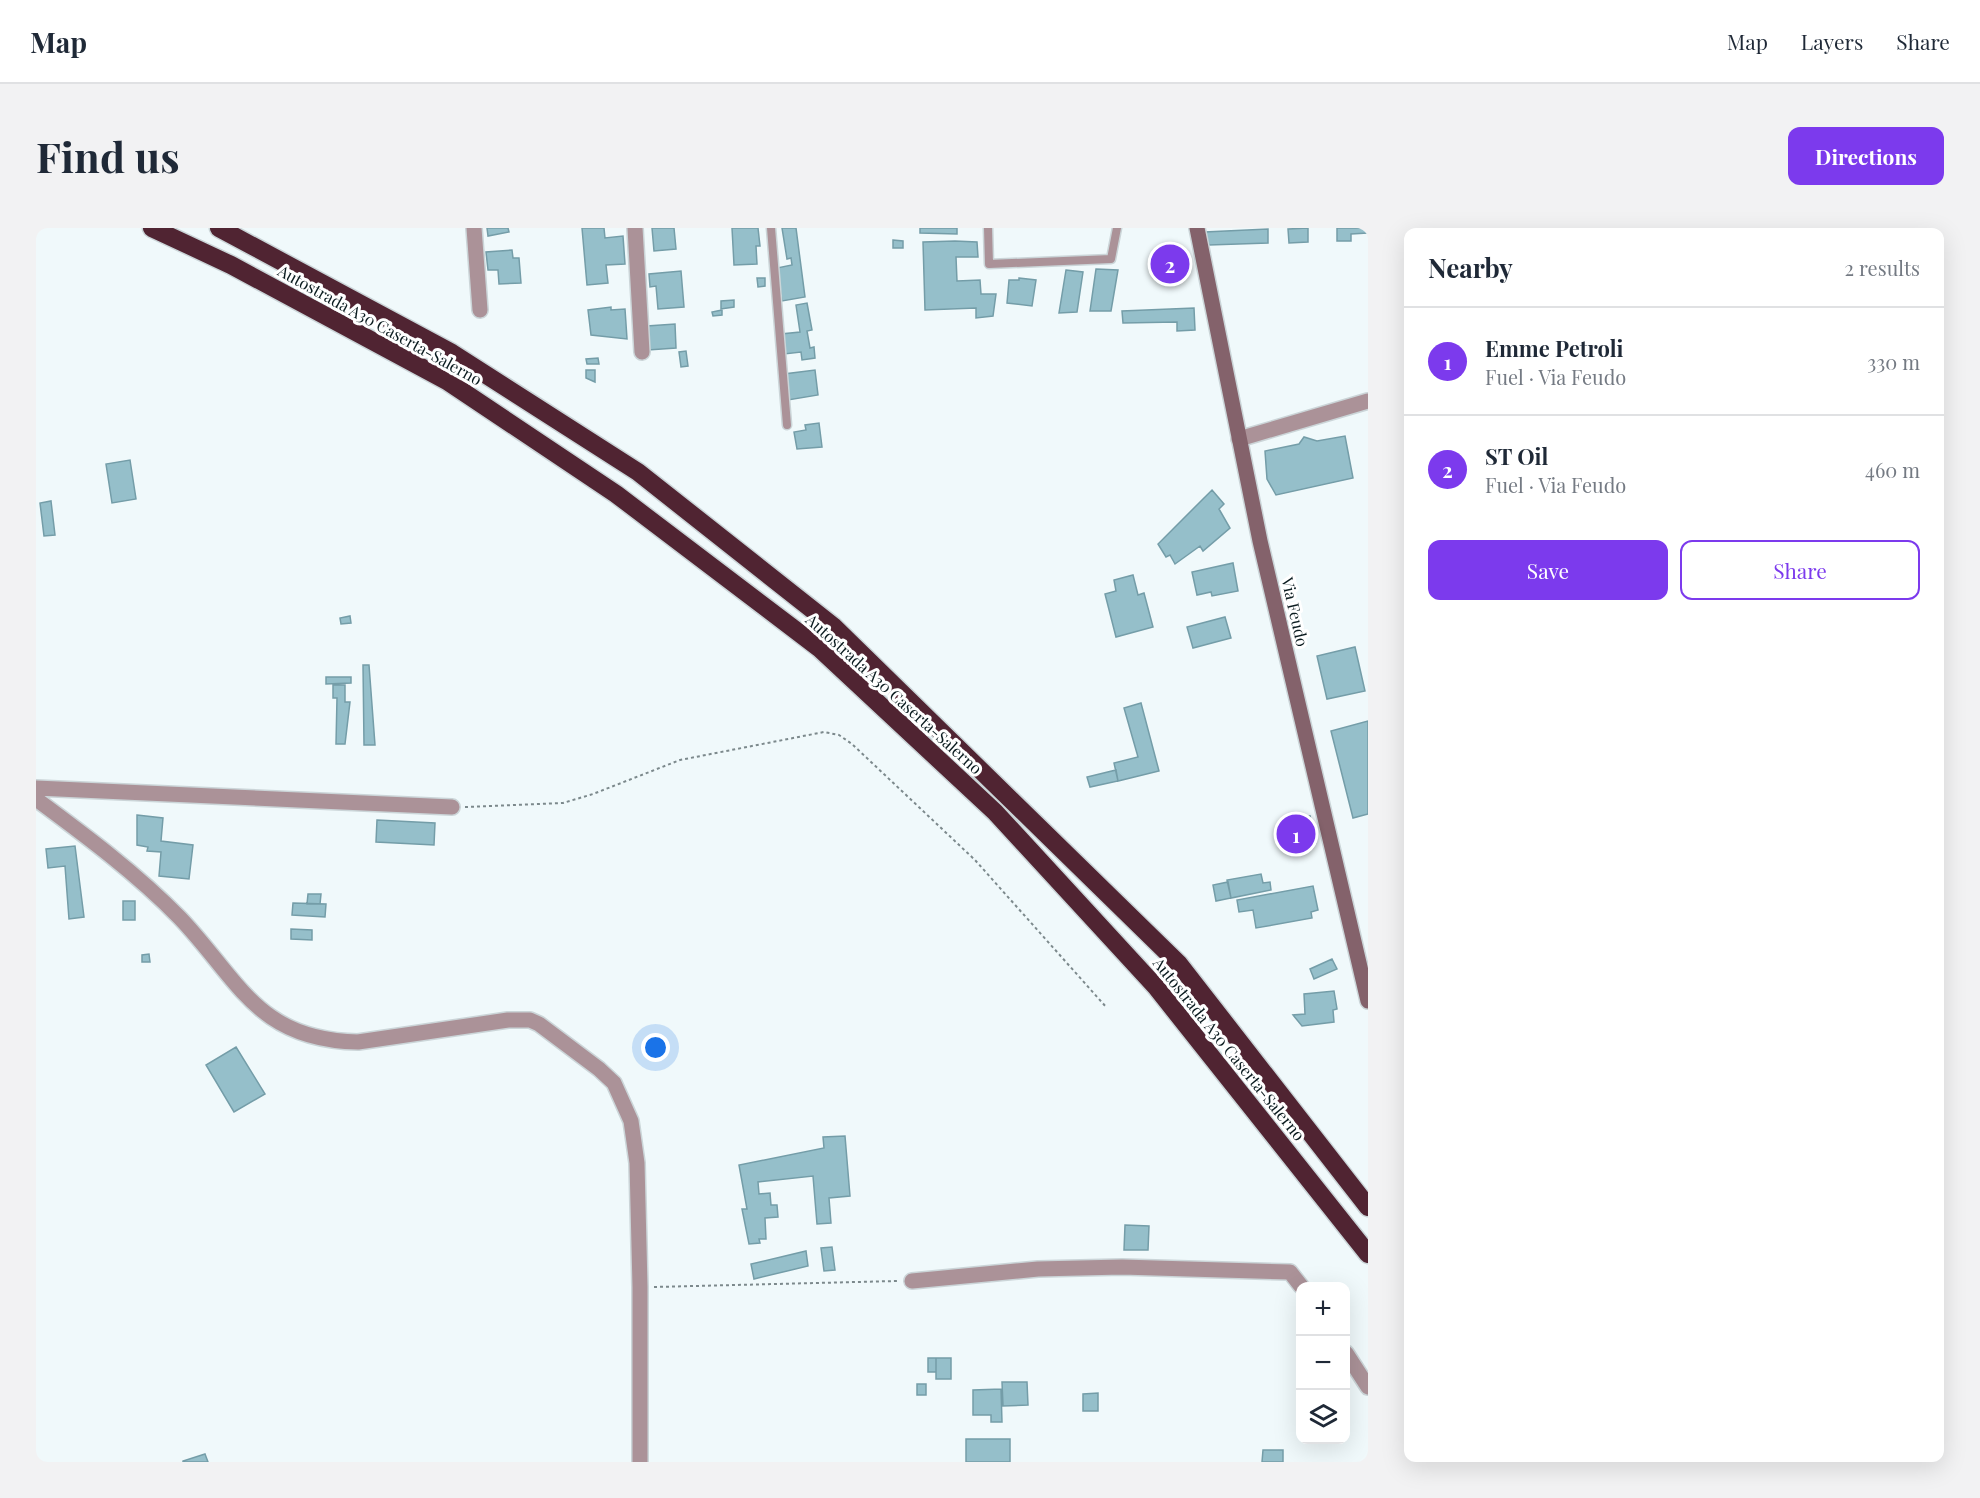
<!DOCTYPE html>
<meta charset="utf-8">
<style>
:root{--surface:#fff;--page:#f2f2f3;--text:#1f2937;--muted:#747a83;--line:#e0e1e3;--accent:#7c3aed}
body{margin:0;font-family:"Playfair Display",serif;background:var(--page);color:var(--text)}
.controls{position:absolute;right:18px;bottom:18px;display:grid;overflow:hidden;border-radius:12px;box-shadow:0 6px 24px #0002}
.controls button{width:54px;height:54px;display:grid;place-items:center;padding:0;border:0;border-bottom:2px solid var(--line);background:var(--surface);color:var(--text);font:30px sans-serif}
.you{position:absolute;left:620px;top:820px;width:21px;height:21px;margin:-15px;border:4px solid #fff;border-radius:50%;background:#1a73e8;box-shadow:0 0 0 9px #1a73e833}
.badge{display:grid;place-items:center;width:39px;height:39px;border-radius:50%;background:var(--accent);color:#fff;font-size:20px;font-weight:700}
.pin{position:absolute;translate:-50% -50%;border:3px solid #fff;box-shadow:0 2px 6px #0006}
.list{margin:0;padding:0;list-style:none}
h2{display:flex;justify-content:space-between;align-items:center;height:78px;margin:0;padding:0 24px;font-size:26px}
h2 small{font-size:20px;font-weight:400;color:var(--muted)}
.list li{display:grid;grid-template-columns:39px 1fr auto;gap:18px;align-items:center;box-sizing:border-box;height:108px;padding:0 24px;border-top:2px solid var(--line)}
.list b{display:block;font-size:22px;white-space:nowrap}
.list p{margin:0;font-size:20px;white-space:nowrap;color:var(--muted)}
.list em{font-size:20px;font-style:normal;color:var(--muted)}
.actions{display:flex;gap:12px;padding:18px 24px}
.actions a{flex:1;padding:14px 0;border:2px solid var(--accent);border-radius:12px;text-align:center;font-size:21px;color:var(--accent)}
.actions .main{background:var(--accent);color:#fff}
.icon{flex:none;width:33px;height:33px;fill:none;stroke:currentColor;stroke-width:2;stroke-linecap:round;stroke-linejoin:round}
.map{position:relative;flex:none;width:1332px;height:1234px;overflow:hidden;border-radius:12px}
header{display:flex;align-items:center;gap:36px;box-sizing:border-box;height:84px;padding:0 30px;background:var(--surface);border-bottom:2px solid var(--line)}
header strong{font-size:28px}
nav{display:flex;gap:33px;margin-inline-start:auto;font-size:21px}
.intro{display:flex;align-items:center;justify-content:space-between;box-sizing:border-box;height:144px;padding:0 36px}
h1{margin:0;font-size:42px}
.button{padding:15px 27px;border-radius:12px;background:var(--accent);color:#fff;font-size:21px;font-weight:700}
main{display:flex;gap:36px;padding:0 36px}
aside{flex:1;background:var(--surface);border-radius:12px;box-shadow:0 6px 24px #0002}
.map>svg:first-child{display:block}
.building{fill:#95bfca;stroke:#749da8;stroke-width:1.5}
.lines{fill:none;stroke-linecap:round;stroke-linejoin:round}
.lane-casing{stroke:#cbd5d8;stroke-width:11}
.street-casing{stroke:#cbd5d8;stroke-width:18}
.secondary-casing{stroke:#cbd5d8;stroke-width:18}
.highway-casing{stroke:#cbd5d8;stroke-width:21}
.path{stroke:#7c898c;stroke-width:2;stroke-dasharray:3 3;stroke-linecap:butt}
.lane{stroke:#ab9298;stroke-width:8}
.street{stroke:#ab9298;stroke-width:15}
.secondary{stroke:#84626b;stroke-width:15}
.highway{stroke:#502432;stroke-width:18}
.labels{text-anchor:middle;stroke-width:6;stroke-linejoin:round;paint-order:stroke}
.street-label{font-size:16px;fill:#0a1b1f;stroke:#fff}
</style>
<header>
<strong>Map</strong>
<nav><a>Map</a><a>Layers</a><a>Share</a></nav>
</header>
<div class="intro"><h1>Find us</h1><a class="button">Directions</a></div>
<main>
<div class="map">
<svg width="1332" height="1234" viewBox="0 0 1332 1234">
<rect width="100%" height="100%" fill="#f0f9fb"/>
<!-- building -->
<path class="building" d="M451 0H472L473 4 452 8Z
M546 0H568L569 10 587 8 589 36 570 37 572 55 551 57Z
M616 0H638L640 21 618 23Z
M696 0H722L724 18H720L721 36 698 37Z
M746 0H760L769 69 746 73 741 40 756 37 755 30 751 31Z
M884 0H921V6L884 5Z
M1272 0V14L1253 15 1252 1Z
M1301 0H1332V5L1315 6V13H1301Z
M1232 1V15L1173 17 1169 4Z
M857 12 867 13V20H857Z
M919 13 941 14 942 29H920L921 53 944 52 945 66H960L957 88 940 90V80L889 82 887 14Z
M476 22 477 30H483L485 55 463 56 462 42H452L450 24Z
M1143 30 1146 42 1129 47 1126 34Z
M1060 41 1082 42 1075 83H1054Z
M1030 42 1047 44 1041 84 1023 85Z
M645 43 648 79 622 81 620 58 614 59 613 46Z
M721 50H729V58L722 59Z
M983 50 1000 52 996 78 971 75 973 52H983Z
M698 72V79L685 81V73Z
M771 75 776 102 771 103 774 120 778 119 779 130 766 132 765 124 748 126 745 106 764 104 760 77Z
M575 79V82L589 81 591 111 555 107 552 82Z
M1158 80 1159 102 1141 103V94L1087 95 1086 83Z
M686 82V87L677 88 676 84Z
M639 96 640 120 612 122 611 98Z
M650 123 652 138 645 139 643 124Z
M562 130 563 136H551L550 131Z
M550 142H559V154L550 150Z
M779 142 782 167 752 172 748 146Z
M783 195 786 219 761 221 758 204 770 202 769 197Z
M1309 208 1317 250 1240 267 1231 251 1229 223 1263 216 1268 209 1281 213Z
M94 232 100 271 76 275 70 236Z
M1176 262 1188 276 1183 281 1194 300 1167 323 1164 318 1139 336 1134 327 1130 329 1122 316Z
M15 273 19 307 8 308 4 275Z
M1197 335 1202 363 1176 368 1175 364 1161 367 1156 344Z
M1097 347 1102 367 1108 365 1117 399 1080 409 1069 366 1080 363 1078 352Z
M314 388 315 395 305 396 304 390Z
M1189 389 1195 410 1157 420 1151 399Z
M1319 419 1329 463 1291 471 1281 428Z
M327 437H333L339 517H328Z
M290 449H315V455L290 456Z
M297 457H309V474H314L309 516H300L301 470H297Z
M1105 475 1123 543 1082 553 1078 535 1102 529 1088 480Z
M1332 493V586L1317 590 1295 503Z
M1080 542 1082 553 1054 559 1051 549Z
M101 587 127 590 125 613 157 617 153 651 123 648 125 624 111 623 112 619 101 617Z
M1274 588 1280 615 1248 622 1242 595Z
M341 592 399 595 398 617 340 614Z
M39 618 48 689 33 691 29 638 12 640 10 621Z
M1225 646 1227 655 1234 654 1235 662 1195 670 1191 652Z
M1192 654 1195 670 1180 673 1177 657Z
M1277 658 1282 682 1275 684 1276 690 1220 700 1217 682 1203 684 1201 672Z
M272 666H285L284 676H271Z
M87 673H99V692H87Z
M257 675 290 676 289 689 256 687Z
M255 701 276 702V712L255 711Z
M113 726 114 734H106V727Z
M1296 731 1301 741 1278 751 1274 741Z
M1298 763 1301 781 1297 782 1298 794 1266 798 1257 787 1269 786 1268 766Z
M200 819 229 866 198 884 170 837Z
M809 908 814 968 793 970 795 995 781 996 777 948 722 954 723 966 734 965 735 977H741L742 989 729 990 730 1011H723L724 1015 713 1016 706 981H711L703 937 788 920 787 909Z
M1089 997 1113 998 1112 1022H1088Z
M796 1019 799 1042 788 1043 785 1020Z
M770 1023 772 1038 718 1051 715 1036Z
M892 1130H900V1144H892Z
M900 1130H915V1151H900Z
M966 1154H991L992 1177 967 1178Z
M881 1156H890V1167H881Z
M965 1161 966 1194H955V1187H937V1162Z
M1062 1165V1183H1047V1166Z
M930 1211H974V1234H930Z
M1227 1222H1247V1234H1226Z
M169 1226 172 1234H147V1233Z"/>
<g class="lines">
<!-- lane casing -->
<g class="lane-casing">
<path id="lane" d="M735 0 751 197
M952 0 953 36 1075 31 1081 0"/>
</g>
<!-- street casing -->
<g class="street-casing">
<path id="street" d="M438 0 444 82
M599 0 606 124
M1203 211 1332 173
M0 560 416 579
M0 571C50 608 100 645 144 690 203 752 221 812 322 814L472 792H494L503 796 563 841 578 855 595 893 601 935 604 1059V1234
M876 1053 1002 1041 1086 1039 1254 1044 1265 1058
M1310 1125 1332 1159"/>
</g>
<!-- secondary casing -->
<g class="secondary-casing">
<path id="secondary" d="M1161 0 1224 313 1332 773"/>
</g>
<!-- highway casing -->
<g class="highway-casing">
<path id="highway" d="M116 0 195 37 411 153 580 266 783 420 959 584 1120 759 1332 1026
M183 0 416 125 602 244 797 398 1143 736 1332 979"/>
</g>
<!-- path -->
<path class="path" d="M429 579 527 575 557 566 644 532 788 504 803 507 816 516 939 632 1071 780
M618 1059 861 1053"/>
<!-- lane -->
<use href="#lane" class="lane"/>
<!-- street -->
<use href="#street" class="street"/>
<!-- secondary -->
<use href="#secondary" class="secondary"/>
<!-- highway -->
<use href="#highway" class="highway"/>
</g>
<g class="labels">
<!-- street labels -->
<g class="street-label">
<text transform="translate(344 97) rotate(29)" y="6">Autostrada A30 Caserta-Salerno</text>
<text transform="translate(1259 384) rotate(77)" y="6">Via Feudo</text>
<text transform="translate(858 466) rotate(42)" y="6">Autostrada A30 Caserta-Salerno</text>
<text transform="translate(1193 821) rotate(51)" y="6">Autostrada A30 Caserta-Salerno</text>
</g>
</g>
</svg>
<div class="controls">
<button>+</button>
<button>−</button>
<button><svg class="icon" aria-label="layers" viewBox="0 0 24 24"><path d="M12 4l9 5-9 5-9-5zM3 14l9 5 9-5"/></svg></button>
</div>
<div class="you"></div>
<div class="pin badge" style="left:1260px;top:606px">1</div>
<div class="pin badge" style="left:1134px;top:36px">2</div>
</div>
<aside>
<h2>Nearby<small>2 results</small></h2>
<ul class="list">
<li><span class="badge">1</span><div><b>Emme Petroli</b><p>Fuel · Via Feudo</p></div><em>330 m</em></li>
<li><span class="badge">2</span><div><b>ST Oil</b><p>Fuel · Via Feudo</p></div><em>460 m</em></li>
</ul>
<div class="actions"><a class="main">Save</a><a>Share</a></div>
</aside>
</main>
